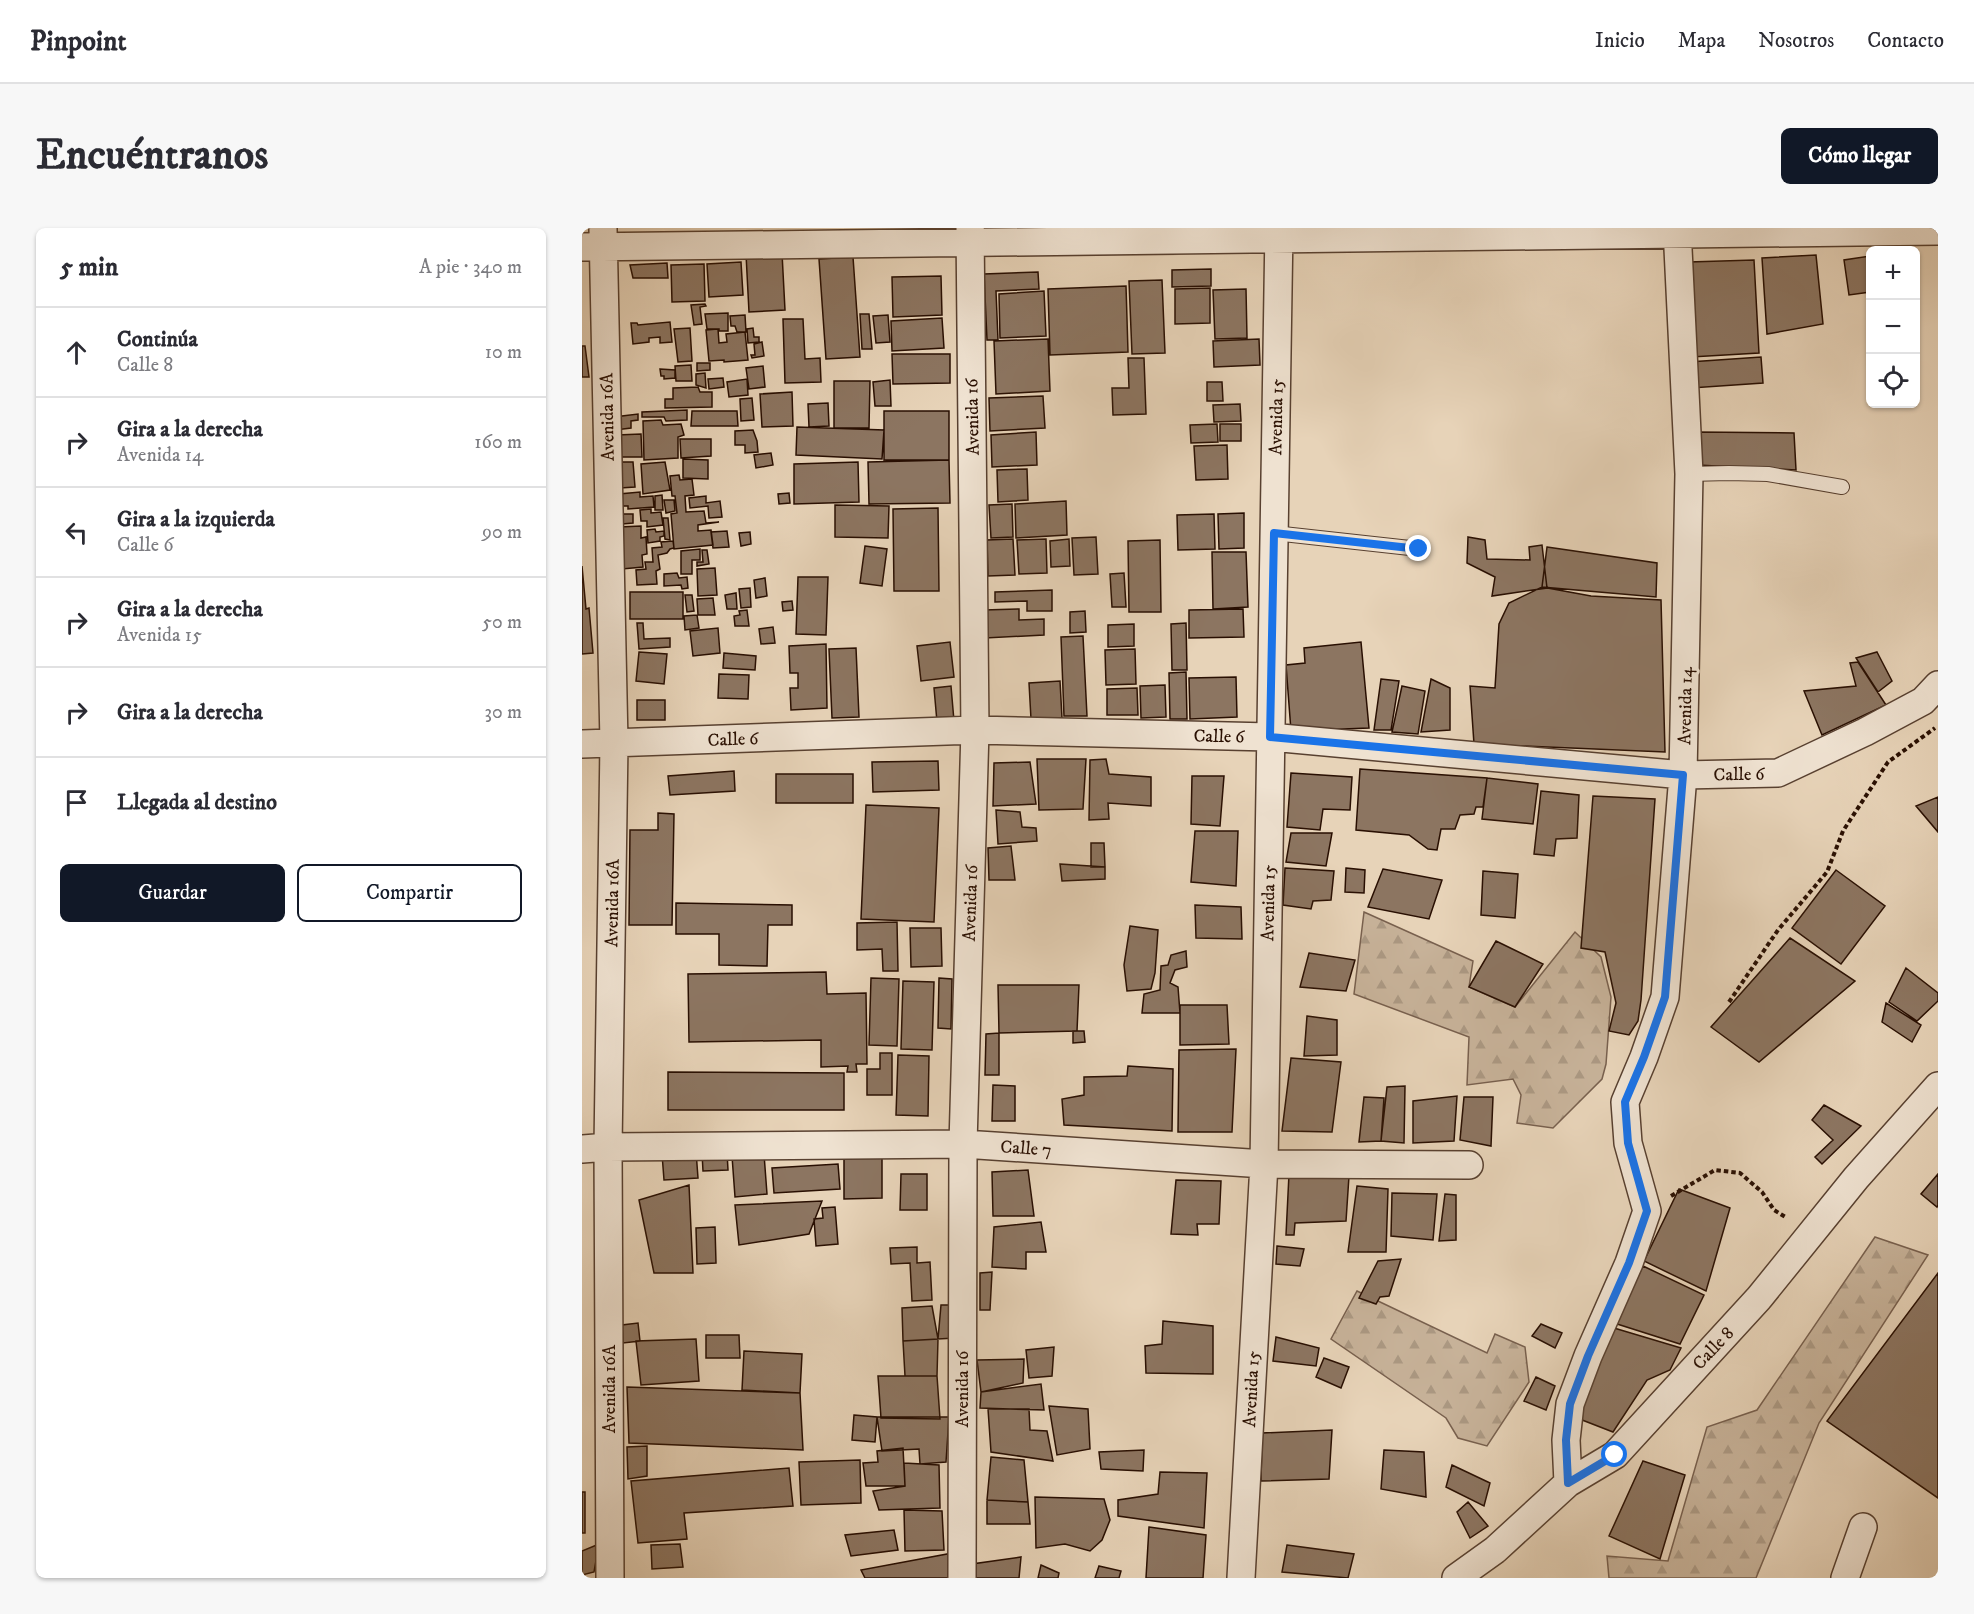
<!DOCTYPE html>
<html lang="es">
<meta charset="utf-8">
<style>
:root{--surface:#fff;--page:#f7f7f7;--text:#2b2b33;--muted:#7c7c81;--line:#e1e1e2;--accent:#111827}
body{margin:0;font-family:"IM FELL DW Pica",serif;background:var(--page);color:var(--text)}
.controls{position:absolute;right:18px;top:18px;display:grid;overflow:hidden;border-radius:9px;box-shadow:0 2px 4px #0004}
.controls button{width:54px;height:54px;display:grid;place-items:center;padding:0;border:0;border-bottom:2px solid var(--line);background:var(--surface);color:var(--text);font:30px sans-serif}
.stop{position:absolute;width:18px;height:18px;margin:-14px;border:4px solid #1a73e8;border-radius:50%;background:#fff}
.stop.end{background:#1a73e8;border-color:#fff;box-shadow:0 2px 6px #0008}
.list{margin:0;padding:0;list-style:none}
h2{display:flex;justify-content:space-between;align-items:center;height:78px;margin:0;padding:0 24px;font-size:26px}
h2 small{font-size:20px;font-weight:400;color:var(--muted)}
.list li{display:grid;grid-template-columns:39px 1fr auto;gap:18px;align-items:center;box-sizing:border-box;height:90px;padding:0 24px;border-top:2px solid var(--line)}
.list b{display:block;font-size:22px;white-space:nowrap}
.list p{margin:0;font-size:20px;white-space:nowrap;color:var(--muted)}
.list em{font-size:20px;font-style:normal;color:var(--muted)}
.actions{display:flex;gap:12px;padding:18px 24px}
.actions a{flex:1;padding:14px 0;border:2px solid var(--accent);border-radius:9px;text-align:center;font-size:21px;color:var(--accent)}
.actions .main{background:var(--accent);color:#fff}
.icon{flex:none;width:33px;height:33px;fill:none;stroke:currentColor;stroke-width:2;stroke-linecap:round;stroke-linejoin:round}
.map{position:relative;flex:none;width:1356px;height:1350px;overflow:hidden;border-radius:9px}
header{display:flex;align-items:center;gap:36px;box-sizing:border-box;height:84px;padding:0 30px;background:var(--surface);border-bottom:2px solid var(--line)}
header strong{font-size:28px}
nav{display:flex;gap:33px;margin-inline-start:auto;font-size:21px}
.intro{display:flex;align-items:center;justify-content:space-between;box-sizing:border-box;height:144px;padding:0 36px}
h1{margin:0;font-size:42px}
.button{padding:15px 27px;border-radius:9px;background:var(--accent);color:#fff;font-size:21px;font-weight:700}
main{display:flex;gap:36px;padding:0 36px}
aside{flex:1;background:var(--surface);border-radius:9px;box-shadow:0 2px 4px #0004}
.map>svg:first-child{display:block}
.forest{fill:url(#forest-firs);stroke:#78604e;stroke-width:1.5}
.building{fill:#8c7561;stroke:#290f02;stroke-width:1.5}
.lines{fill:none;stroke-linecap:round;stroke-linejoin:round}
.lane-casing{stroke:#584030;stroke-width:16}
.street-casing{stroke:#584030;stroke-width:30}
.path{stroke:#290f02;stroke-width:4;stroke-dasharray:4.5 3;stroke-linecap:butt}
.lane{stroke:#efe2d1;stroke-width:14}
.street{stroke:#efe2d1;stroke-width:27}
.route{stroke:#1a73e8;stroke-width:8}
.labels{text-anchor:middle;stroke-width:6;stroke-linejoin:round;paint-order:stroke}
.street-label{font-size:18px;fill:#290f02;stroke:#efe2d1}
</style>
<header>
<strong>Pinpoint</strong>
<nav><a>Inicio</a><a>Mapa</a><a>Nosotros</a><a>Contacto</a></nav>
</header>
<div class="intro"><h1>Encuéntranos</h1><a class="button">Cómo llegar</a></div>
<main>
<aside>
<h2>5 min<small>A pie · 340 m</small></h2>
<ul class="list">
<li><svg class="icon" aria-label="ahead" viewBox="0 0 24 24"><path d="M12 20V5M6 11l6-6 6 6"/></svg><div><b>Continúa</b><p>Calle 8</p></div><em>10 m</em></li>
<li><svg class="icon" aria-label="right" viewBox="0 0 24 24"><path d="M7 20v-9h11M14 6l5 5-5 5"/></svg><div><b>Gira a la derecha</b><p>Avenida 14</p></div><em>160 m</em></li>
<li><svg class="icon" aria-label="left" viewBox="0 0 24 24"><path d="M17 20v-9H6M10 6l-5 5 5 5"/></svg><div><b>Gira a la izquierda</b><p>Calle 6</p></div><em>90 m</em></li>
<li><svg class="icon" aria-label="right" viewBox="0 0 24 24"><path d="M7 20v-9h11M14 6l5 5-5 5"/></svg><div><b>Gira a la derecha</b><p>Avenida 15</p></div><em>50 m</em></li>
<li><svg class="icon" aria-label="right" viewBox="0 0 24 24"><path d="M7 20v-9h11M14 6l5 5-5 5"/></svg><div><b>Gira a la derecha</b></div><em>30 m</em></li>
<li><svg class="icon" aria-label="arrive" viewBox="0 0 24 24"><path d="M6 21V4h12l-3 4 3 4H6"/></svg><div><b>Llegada al destino</b></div></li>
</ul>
<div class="actions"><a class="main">Guardar</a><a>Compartir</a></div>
</aside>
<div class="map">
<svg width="1356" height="1350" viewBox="0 0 1356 1350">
<defs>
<pattern id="forest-firs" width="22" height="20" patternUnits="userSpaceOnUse" patternTransform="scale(1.5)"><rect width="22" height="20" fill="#c7b299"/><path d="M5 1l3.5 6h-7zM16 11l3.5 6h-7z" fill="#ab9882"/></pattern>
</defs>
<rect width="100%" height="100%" fill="#e7d3b8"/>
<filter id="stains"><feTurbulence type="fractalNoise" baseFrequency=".00333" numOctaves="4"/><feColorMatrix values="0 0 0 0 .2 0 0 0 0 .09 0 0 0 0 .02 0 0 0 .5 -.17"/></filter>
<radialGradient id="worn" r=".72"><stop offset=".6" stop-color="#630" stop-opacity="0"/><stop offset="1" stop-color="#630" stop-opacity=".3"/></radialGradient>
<!-- forest -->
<path class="forest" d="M782 684 891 733 887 759 933 779 993 704 1019 729 1029 769 1024 836 1020 851 971 900 935 895 939 867 931 851 885 857 887 809 772 766Z
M1293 1009 1346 1027 1237 1195 1174 1350H1027L1025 1328 1086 1333 1125 1199 1175 1182Z
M775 1063 905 1125 913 1106 943 1119 947 1154 905 1218 876 1210 864 1190 749 1111Z"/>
<!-- building -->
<path class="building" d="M200 25 203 82 167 84 164 26Z
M1234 27 1241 96 1185 106 1180 30Z
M1288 28V64L1267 67 1262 32Z
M271 29 278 129 244 131 237 31Z
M1172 32 1177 125 1109 129 1107 34Z
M159 34 161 67 127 69 125 36Z
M85 35 86 50H51L48 37Z
M122 36 123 73 90 74 89 37Z
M629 41V58L590 59V42Z
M456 44 457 61 414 63 416 112H405L402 46Z
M359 48 360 87 311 89 310 49Z
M580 52 583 125 550 126 547 53Z
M544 58 546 124 468 127 466 61Z
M628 60V95L593 96V61Z
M664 61 665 110 633 111 631 62Z
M462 63 464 108 418 110 417 66Z
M123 76 124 78 118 79 120 96 112 97 109 77Z
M146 85V103H137V101H125L123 86Z
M278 86H287L290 121H280Z
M163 87 164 104H155L153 98H149L148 88Z
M306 87 308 114 294 115 291 88Z
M360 90 362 120 310 123 309 93Z
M201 91H221L223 131 238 130 239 154 203 155Z
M88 94 90 114 78 115V109L67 110V114L51 116 49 95H55L56 97Z
M108 100 110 133 96 134 92 101Z
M171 100 172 109H177V114L166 115 165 101Z
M136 101 137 115 145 114 144 106 163 104 166 132 142 134V132L127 133 124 102Z
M466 111 468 163 414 166 412 113Z
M677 111 678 137 632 139 631 113Z
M180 114 182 128 170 130 169 127H173L172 116Z
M0 118H3L7 149H0Z
M310 126H368V155L311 156Z
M1179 129 1181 155 1109 160 1107 134Z
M546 130H562L564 186 531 187 530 160H547Z
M115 135H128V142L115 143Z
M109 137 110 153H94L93 138Z
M181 138 183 159 167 161 164 140Z
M78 141 93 142V150L82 151V148H79Z
M123 145 124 160 114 157V146Z
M141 150 142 159 127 161 126 151Z
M165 151 166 167 147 169 145 154Z
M308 152 309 178H293L291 154Z
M252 153H288L287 200H252Z
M625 154H640L641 173H625Z
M116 159 118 164H130V179L83 180V171H91V160Z
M210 164 211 198 180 199 178 166Z
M461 168 463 200 408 203 407 170Z
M170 170 172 192 159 193 158 171Z
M246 175 247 198 227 199 226 176Z
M658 176 659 193 632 194 631 177Z
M105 182V192L84 193 82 189H60V184Z
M110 183H155L156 198H109Z
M302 183H367V232H302Z
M56 186V192L49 193V200L33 202 32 189Z
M79 192 81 197 99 196 102 207 96 209V230L62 232 61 193Z
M635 196 636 214 609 215 608 197Z
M638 196H659V213H638Z
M215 199 302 202 300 231 214 227Z
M171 202 175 213 176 224 163 225V217H153V203Z
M454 204 455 237 410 239 409 207Z
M1114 204 1212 205 1214 242 1115 237Z
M59 206 60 229H36L35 207Z
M98 211H129V228L99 230Z
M645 217 646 251 614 252 612 218Z
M189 225 191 237 174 240 172 227Z
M101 231 126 232V251L101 250Z
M367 232 368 275 287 276 286 234Z
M37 234H51L53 259 38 260Z
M83 234 88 262 61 266 59 236Z
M276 234 277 274 212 276V236Z
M445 241 446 272 416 274 415 242Z
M97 247 98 252 110 251 112 267 103 268 104 284 122 283 124 295 137 294 116 297V303L129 302 131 317 92 321 89 286 95 285 93 268H90L88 248Z
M58 264V269L71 268 72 279 46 281V278H38L37 266Z
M207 265 208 275 197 276 196 266Z
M80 267 81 282H73V268Z
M124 268V275L138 273 140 289 127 290 126 278 108 280 107 270Z
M82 272H92L93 283 84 285Z
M484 273 485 307 434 310 433 276Z
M430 276 431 309 409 310 407 277Z
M253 277 307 278 306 310 253 309Z
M356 280 357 363H312L311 281Z
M69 281V285L79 284 81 297 65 299V293H59L58 282Z
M662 285V320L637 321 636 286Z
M39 286H51V295L40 296Z
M632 286 633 321 596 322 595 287Z
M81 290H86L88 312 83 311Z
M59 298V310L64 309 65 326 60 327 61 339 40 341 37 299Z
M73 301 74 304 82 303V308L78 309V313L66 315 65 302Z
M145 303 147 319 131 320 129 304Z
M168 304 169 316 159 318 157 305Z
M514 309 516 346 492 347 490 310Z
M886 309 903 312 905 331 948 332 947 319 960 317 965 360 910 368 913 349 885 335Z
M431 311 433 347 406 348 405 312Z
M464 311 465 345 437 346 435 312Z
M487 311 488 338 469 339 468 313Z
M578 312 579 384H547L546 313Z
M91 313 92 320 88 321 85 325 76 327 78 341 74 343 75 356 55 357 54 342 64 341 63 334H71L70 320 80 319 79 314Z
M283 318 305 321 300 358 278 355Z
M965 319 1075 335 1074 369 960 359Z
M118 321V332H110V346H99V323Z
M120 322H125L127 336 115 338V334H121Z
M630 324H664L666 379 631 381Z
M0 338 4 381 7 380 11 425 0 426Z
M133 340 135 367 116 368 115 341Z
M95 345 97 350 105 349 106 360 100 361 99 357 82 358V346Z
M542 345 544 379H530L528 346Z
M216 349H246L244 407 214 406Z
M183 350 185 368 174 370 172 352Z
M960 359 1009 368 1079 372 1083 524 892 516 888 458 913 460 917 396 927 375Z
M168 360 169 379 159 380 157 361Z
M470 362V383H445V373L413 374V364Z
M48 364H101V391H48Z
M154 365 155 381H145L143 367Z
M103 367H110L112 383 105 384Z
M131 370 133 387H116L115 371Z
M210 373 211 382 201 383 200 374Z
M437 381V392L462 391V407L403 410 402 382Z
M661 381 662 409 607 410V382Z
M165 382 167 398H153L152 388 158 387 157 383Z
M503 383 504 404 488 405V384Z
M115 387 117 400 103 402 102 388Z
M55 395H61L62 411 88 410V419L57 421Z
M604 395 605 442H590L589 396Z
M552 396V418L526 419V397Z
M191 399 193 415 179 416 177 401Z
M136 400 138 425 111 428 108 403Z
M501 408 505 488H482L479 409Z
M368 414 372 449 339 453 335 418Z
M779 414 787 500 709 503 704 437 723 435 722 420Z
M244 416 245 480 209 482 208 460H216V445H208L207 418Z
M274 420 277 489 250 490 247 421Z
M553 421 554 456 524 457 523 422Z
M57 424 85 426 82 456 54 453Z
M1295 424 1310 453 1296 464 1274 430Z
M142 425 174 428 173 442 141 440Z
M1276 434 1304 477 1240 507 1222 463 1274 458 1268 435Z
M604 444 605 491H588L587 445Z
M137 446 167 447 166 471 136 470Z
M654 449 655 489 608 491 607 450Z
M799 451 817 453 809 502H792Z
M849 451 868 460V502L839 504Z
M478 453 480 490 449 491 447 455Z
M583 457 584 489 559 490 558 458Z
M369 458 372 493 355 494 352 460Z
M820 458 843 463 836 506 810 504Z
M555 460 556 487H525V461Z
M55 472H83V492H55Z
M455 531H504L501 581 457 582Z
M524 531 527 546 569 549V578L526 575 527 591 507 592 508 532Z
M356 533 357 562 291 564 290 534Z
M448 534 454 576 411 578 412 535Z
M778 541 905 550 901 579H894L892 586 878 587 873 601H859L855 622 846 621 827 607 774 602Z
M152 543 153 563 88 567 86 548Z
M709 545 770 549 768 582 741 581 738 602 705 599Z
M194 546H271V575H194Z
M610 548H642L638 598 609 596Z
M905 550 956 556 951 596 900 591Z
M959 563 997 567 995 610 974 611 972 628 952 626Z
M1011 568 1073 571 1059 772 1056 793 1047 807 1027 803 1034 775 1023 724 999 720Z
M1356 569V604L1334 578Z
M284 577 357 580 352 694 279 691Z
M414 582 438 584 440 599 454 600 455 613 416 616Z
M76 585 92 586 90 697H47L48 602H76Z
M613 603H656L654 658 609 654Z
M709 605H750L744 638 704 634Z
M509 615H522L523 639H509Z
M429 618 433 652H407L406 620Z
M478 636 523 639V651L480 653Z
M703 640 752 643 749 672 731 673 729 681 701 677Z
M764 640 783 642 782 665 763 664Z
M801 641 860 652 847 691 786 679Z
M1254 642 1303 678 1259 736 1210 700Z
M901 643 936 646 933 690 899 687Z
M94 675 210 677V697H186L185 738 137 737V706H94Z
M613 677 659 679 660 711 614 710Z
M315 694 316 743H301L300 721 275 722V695Z
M548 698 576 702 573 745 569 761 545 763 542 737Z
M328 700H359L360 738 329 739Z
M1208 710 1273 753 1177 834 1129 799Z
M914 713 961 736 933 779 887 759Z
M604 723 605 739 593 742 588 755 596 759 598 785H560L562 766 578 762 579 738 586 737 589 727Z
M727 725 773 732 764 763 718 759Z
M1324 740 1356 765V773L1335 793 1307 774Z
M244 744 245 766 284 765 285 836H274L275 844H265L266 838 239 839V812L107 814 106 746Z
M289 750 317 751 315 818 287 817Z
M357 750 370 751 369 801 356 800Z
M321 753 352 754 350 822 319 821Z
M416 757H497L495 803 417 805Z
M1304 775 1339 797 1330 814 1300 794Z
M598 777H645L647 816 598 817Z
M725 788 755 792V827L722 828Z
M491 803H502L503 814 491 815Z
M417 805V847H403L404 806Z
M654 821 650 904H596L597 822Z
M298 825H310V867H285V841H298Z
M316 827 347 828 346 888 314 887Z
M709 830 759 834 750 904 700 903Z
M546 838 591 841 590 903 482 897 480 871 502 867V849L545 848Z
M86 844 262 845V882H86Z
M411 857 433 858V893H410Z
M823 858 822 915 799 913 805 859Z
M875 868 872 913 831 915V873Z
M782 869 802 870 799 913 777 914Z
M882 869H911L909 918 878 912Z
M1242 877 1279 898 1240 936 1233 929 1251 912 1230 892Z
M114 923 116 950 82 952 80 926Z
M145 924 146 942 121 943 120 925Z
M182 926 185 966 153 969 150 928Z
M300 927V970L262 971V928Z
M256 936 258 961 192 965 190 940Z
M446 942 452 988H411L410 944Z
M319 946H345V982H318Z
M707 946 767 948 764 993 713 995 712 1007H704Z
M1356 946V977L1355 979 1339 966Z
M594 952 639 953 637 996H615L616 1007 589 1006Z
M107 957 111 1045H72L57 972Z
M775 958 806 961 804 1024H766Z
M1097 961 1148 980 1124 1063 1062 1033Z
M810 965 855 966 851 1012 809 1008Z
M863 966 874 967V1012L857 1013Z
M240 973 227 1006 157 1017 153 977Z
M253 979 256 1016 234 1018 232 991 241 990 240 980Z
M459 994 464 1024H444V1041L410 1039 412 999Z
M133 999 134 1035 115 1036 114 1000Z
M695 1018 722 1021 718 1038 694 1036Z
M335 1019V1035L348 1034 350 1072 330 1073 328 1035 309 1036 308 1020Z
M819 1031 807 1068 798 1069 794 1076 777 1070 796 1033Z
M1061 1038 1122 1067 1098 1116 1032 1095Z
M410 1044 408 1082H398V1045Z
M1356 1045V1270L1245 1193Z
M359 1077H371L373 1110 356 1111Z
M350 1078 356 1111 321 1113 320 1080Z
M581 1093 631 1098V1146L564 1145 563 1118 580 1116Z
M56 1095 58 1113 41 1115 40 1097Z
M959 1096 980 1105 973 1120 950 1108Z
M1032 1100 1099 1120 1088 1142 1065 1152 1031 1204 995 1190 1023 1117Z
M124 1107H157L158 1130H124Z
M694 1109 737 1120 734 1138 691 1133Z
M114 1111 117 1153 59 1157 54 1113Z
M356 1111 355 1148H323L321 1113Z
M472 1119 470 1148 447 1150 444 1122Z
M162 1123 220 1126 218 1165 160 1162Z
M742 1130 767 1139 759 1160 734 1149Z
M442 1131 441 1155 399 1164 395 1132Z
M296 1148H355L358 1191 299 1190Z
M954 1149 973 1158 964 1182 942 1173Z
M459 1156 462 1182 398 1180 399 1164Z
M45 1159 218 1165 221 1222 47 1215Z
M467 1178 506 1181 508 1221 475 1227Z
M406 1181H447L448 1202 465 1203 471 1233 409 1224Z
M272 1187 295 1189 293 1214 270 1212Z
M295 1189H367L364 1234 338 1236 337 1221 300 1223Z
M750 1202 747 1251 679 1253 680 1205Z
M65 1218V1248L46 1251 45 1219Z
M321 1220 323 1258H284L281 1235 296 1234 295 1223Z
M562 1222 561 1243 519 1241 517 1224Z
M802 1222 842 1224 844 1269 799 1261Z
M409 1229 442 1232 446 1274 405 1272Z
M278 1232 279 1275 219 1277 217 1234Z
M1061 1233 1103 1247 1078 1331 1027 1308Z
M322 1235 357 1237 358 1280 297 1282 291 1263 323 1258Z
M870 1237 908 1255 902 1278 864 1259Z
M207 1240 211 1278 102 1285 105 1311 56 1315 49 1253Z
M578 1244 625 1245 622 1300 536 1288V1272L576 1266Z
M0 1264H3V1305H0Z
M453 1269 522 1271 528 1292 520 1312 508 1323 483 1316 454 1320Z
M405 1272 446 1274 448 1296H405Z
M886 1274 906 1298 888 1310 875 1284Z
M322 1282 360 1283 362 1322 323 1323Z
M567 1299 624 1307 621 1350H564Z
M312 1302 316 1322 269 1328 263 1307Z
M17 1316 12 1344 0 1347V1323Z
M98 1316 101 1339 70 1341 69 1317Z
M705 1317 772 1326 766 1350 700 1344Z
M376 1324 375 1350H283L279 1342Z
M439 1329 437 1350H390V1336Z
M459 1337 477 1345 476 1350H456Z
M517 1338 539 1343 537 1350H513Z"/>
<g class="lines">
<!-- lane casing -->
<g class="lane-casing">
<path id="lane" d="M1107 246 1147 245 1186 246 1260 259
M692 305 837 321"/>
</g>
<!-- street casing -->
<g class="street-casing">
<path id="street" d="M21 1 32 515 26 919 28 1350
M0 19 1356 3
M0 516 393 502 688 509 1101 547 1196 545 1283 504 1341 473 1356 457
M0 921 26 919 381 916 682 936 887 937
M986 1255 984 1212 988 1176 1006 1128 1047 1035 1065 983 1046 915 1043 874 1062 829 1083 769 1101 547 1107 246 1095 0
M380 1350 381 916 393 502 388 0
M659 1350 682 936 697 0
M874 1350 913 1322 986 1255 1033 1227 1177 1070 1274 950 1356 858
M1263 1350 1281 1299"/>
</g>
<!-- path -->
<path class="path" d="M1147 774 1196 702 1245 644 1261 603 1306 534 1353 500
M1089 968 1133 942 1158 945 1180 964 1192 982 1205 990"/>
<!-- lane -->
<use href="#lane" class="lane"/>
<!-- street -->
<use href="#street" class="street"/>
</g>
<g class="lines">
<!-- route -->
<path class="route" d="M837 321 692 305 688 509 1101 547 1083 769 1062 829 1043 874 1046 915 1065 983 1047 1035 1006 1128 988 1176 984 1212 986 1255 1033 1227"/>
</g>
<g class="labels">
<!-- street labels -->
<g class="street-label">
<text transform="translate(25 189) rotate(-91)" y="6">Avenida 16A</text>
<text transform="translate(390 189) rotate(-91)" y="6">Avenida 16</text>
<text transform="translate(694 189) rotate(-89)" y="6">Avenida 15</text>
<text transform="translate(1103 478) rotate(-89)" y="6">Avenida 14</text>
<text transform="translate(637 508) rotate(1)" y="6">Calle 6</text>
<text transform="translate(151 511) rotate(-2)" y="6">Calle 6</text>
<text transform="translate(1157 546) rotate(-1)" y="6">Calle 6</text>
<text transform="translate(30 675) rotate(-89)" y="6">Avenida 16A</text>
<text transform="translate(388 675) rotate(-88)" y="6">Avenida 16</text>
<text transform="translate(686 675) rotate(-89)" y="6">Avenida 15</text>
<text transform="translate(444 920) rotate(4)" y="6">Calle 7</text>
<text transform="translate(1131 1120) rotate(-47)" y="6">Calle 8</text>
<text transform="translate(27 1161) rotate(-90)" y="6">Avenida 16A</text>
<text transform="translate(380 1161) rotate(-90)" y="6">Avenida 16</text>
<text transform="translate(669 1161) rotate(-87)" y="6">Avenida 15</text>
</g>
</g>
<rect width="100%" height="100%" filter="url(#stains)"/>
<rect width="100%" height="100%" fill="url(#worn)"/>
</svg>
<div class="controls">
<button>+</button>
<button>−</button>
<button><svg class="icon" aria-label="locate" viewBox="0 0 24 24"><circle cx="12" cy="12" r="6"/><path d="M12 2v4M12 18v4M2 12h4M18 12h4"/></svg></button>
</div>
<div class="stop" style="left:1033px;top:1227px"></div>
<div class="stop end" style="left:837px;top:321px"></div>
</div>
</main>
